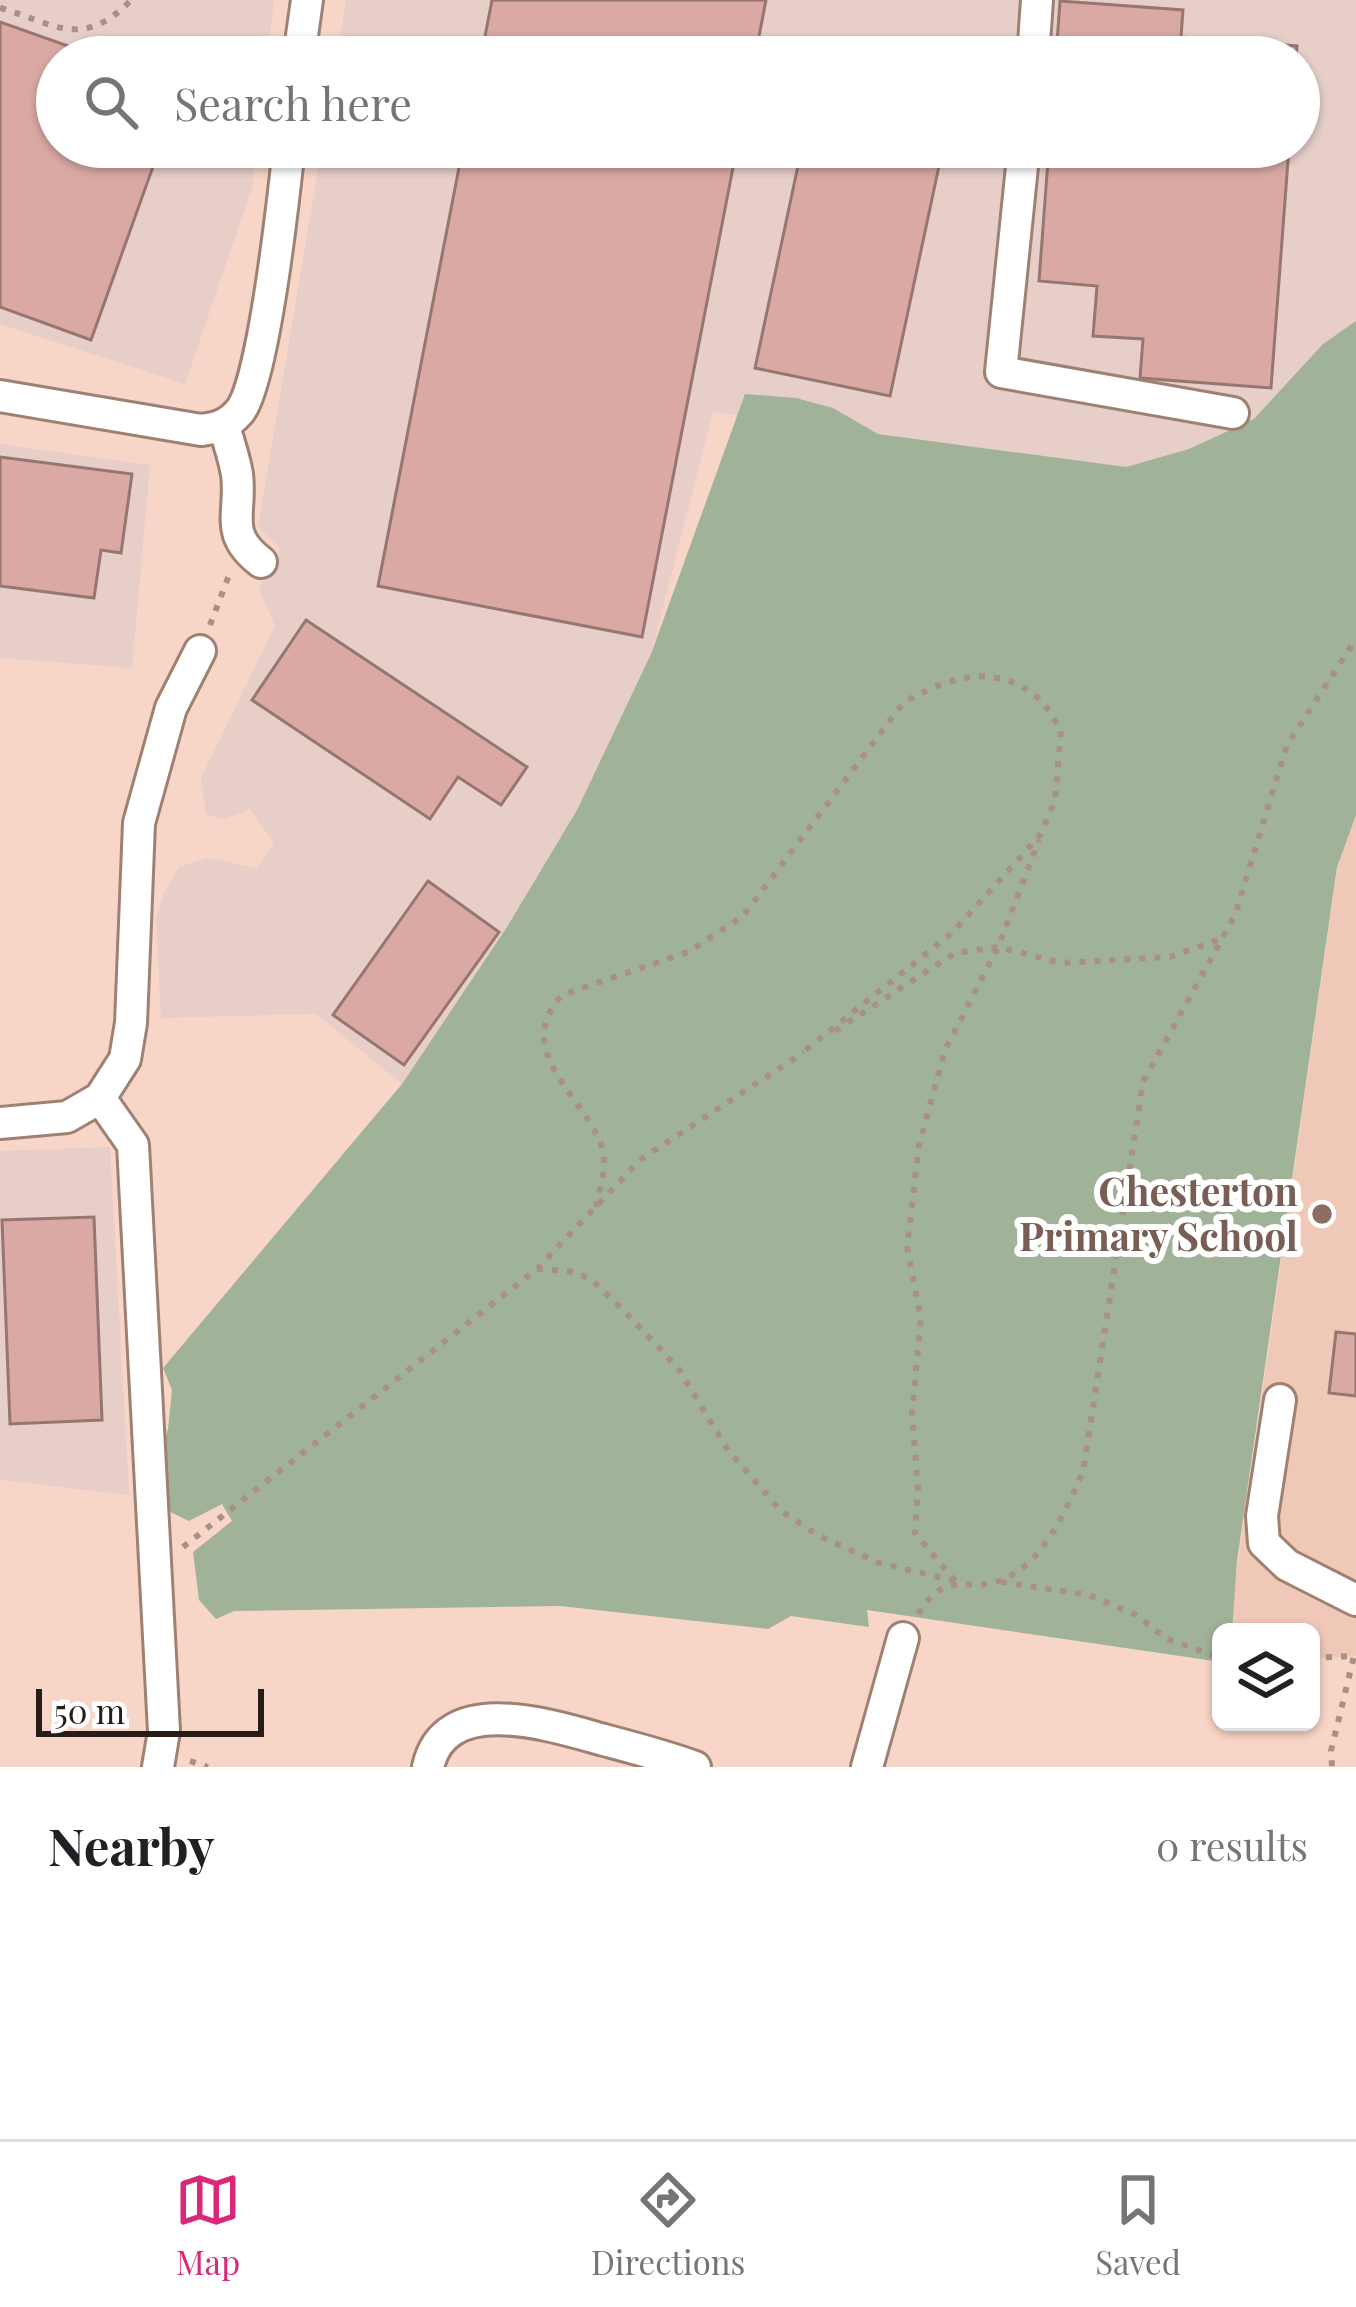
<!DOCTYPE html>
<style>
:root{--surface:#fff;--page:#f2f2f2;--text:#202124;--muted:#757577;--line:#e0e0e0;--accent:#db2777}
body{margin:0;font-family:"Playfair Display",serif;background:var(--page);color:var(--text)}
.controls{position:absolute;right:36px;bottom:36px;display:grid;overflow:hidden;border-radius:18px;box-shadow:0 3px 9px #0004}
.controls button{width:108px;height:108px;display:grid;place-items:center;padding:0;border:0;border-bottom:3px solid var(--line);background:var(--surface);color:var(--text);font:60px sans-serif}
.scale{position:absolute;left:36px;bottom:30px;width:228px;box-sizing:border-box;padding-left:12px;border:6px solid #271c16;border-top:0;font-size:33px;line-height:42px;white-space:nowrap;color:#271c16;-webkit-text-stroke:9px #fff;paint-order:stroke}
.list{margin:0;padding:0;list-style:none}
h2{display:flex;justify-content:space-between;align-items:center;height:156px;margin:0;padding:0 48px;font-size:51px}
h2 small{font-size:39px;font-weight:400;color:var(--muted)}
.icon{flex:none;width:66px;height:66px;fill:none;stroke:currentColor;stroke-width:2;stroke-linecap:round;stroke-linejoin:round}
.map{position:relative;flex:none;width:1356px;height:1767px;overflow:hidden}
.search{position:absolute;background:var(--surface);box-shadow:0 3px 9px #0004;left:36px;right:36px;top:36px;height:132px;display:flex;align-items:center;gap:30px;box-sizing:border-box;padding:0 42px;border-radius:66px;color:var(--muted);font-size:45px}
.sheet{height:372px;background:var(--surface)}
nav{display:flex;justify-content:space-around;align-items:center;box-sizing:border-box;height:168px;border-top:3px solid var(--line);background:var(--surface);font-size:33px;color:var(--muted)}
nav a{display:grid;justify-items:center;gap:6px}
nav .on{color:var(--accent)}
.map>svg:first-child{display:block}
.industrial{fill:#e7cec8}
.built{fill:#f0c8b7}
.green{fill:#a0b399}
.building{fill:#daa9a3;stroke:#977672;stroke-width:3}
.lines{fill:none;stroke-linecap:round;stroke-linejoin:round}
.minor-casing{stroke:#9f8173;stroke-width:36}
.path{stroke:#a99084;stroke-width:6;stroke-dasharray:6 9;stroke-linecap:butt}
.minor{stroke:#fff;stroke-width:30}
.education-dot{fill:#8d6e63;stroke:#fff;stroke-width:4.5}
.labels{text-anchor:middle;stroke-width:12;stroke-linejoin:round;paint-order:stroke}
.education-label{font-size:39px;font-weight:bold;fill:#785e54;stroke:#fff;text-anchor:end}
</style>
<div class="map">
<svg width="1356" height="1767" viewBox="0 0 1356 1767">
<rect width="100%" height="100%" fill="#f7d6c7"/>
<!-- industrial -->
<path class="industrial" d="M0 0H274L267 57H57V147H257L252 188 185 384 0 324Z
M346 0H1356V316L1341 496 713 412 651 654 577 810 507 927 402 1084 316 1014 161 1018 156 919 164 893 179 867 207 858 257 868 274 843 250 809 222 820 206 814 201 778 275 626 259 589 280 549 258 526 322 147H1299V57H337Z
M0 444 150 465 132 668 0 658Z
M110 1147 129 1495 0 1480V1151Z"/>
<!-- built -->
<path class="built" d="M1356 738V1656L1311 1659V1632H1232V1605Z"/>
<!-- green -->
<path class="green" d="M1356 321V815L1337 867 1237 1561 1232 1632H1221V1662L867 1610 869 1627 791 1616 768 1629 560 1606 234 1611 216 1619 199 1600 193 1552 232 1521 222 1504 189 1521 168 1511 159 1458 168 1429 172 1390 163 1368 402 1084 507 927 577 810 651 654 745 394 796 398 833 408 878 434 1126 467 1189 449 1254 419 1323 344Z"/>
<!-- building -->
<path class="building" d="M492 0H766L755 57H481Z
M1060 1 1183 10 1181 37 1297 46 1296 57H1056Z
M0 22 99 57H57V147H160L91 340 0 307Z
M463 147H737L642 637 378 586Z
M802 147H918L942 152 890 396 755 368Z
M1049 147H1289L1271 388 1140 378 1143 339 1093 336 1097 286 1039 281Z
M0 457 132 474 121 553 101 550 94 598 0 586Z
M306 620 527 767 501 805 458 777 430 819 252 700Z
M428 881 499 932 404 1065 333 1015Z
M94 1217 102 1420 10 1424 2 1220Z
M1336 1332 1356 1334V1396L1329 1393Z
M1336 1332 1356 1334V1396L1329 1393Z"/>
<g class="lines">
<!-- minor casing -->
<g class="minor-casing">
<path id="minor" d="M299 57 307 0
M1033 57 1037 0
M1024 147 1001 372 1233 413
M0 396 201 430C218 428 228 425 240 411 264 380 284 194 289 147
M224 427C229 442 234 458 237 474 242 514 223 533 261 562
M100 1098 133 1145 164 1731 158 1767
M0 1123 67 1117 100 1098 125 1059 131 1023 139 823 171 708 200 651
M1280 1400 1262 1516 1264 1543 1287 1565 1356 1600
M428 1767C445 1690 553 1726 604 1740 634 1748 665 1756 695 1767
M867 1767 903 1638"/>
</g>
<!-- path -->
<path class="path" d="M0 8C54 23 82 51 131 0
M210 625 231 570
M835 1031 955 953 998 947 1062 963 1170 957 1223 938
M596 1207C600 1187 609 1162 600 1142 580 1093 512 1050 562 995L688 952 743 916 903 703C945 678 995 661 1038 698 1047 706 1054 720 1061 730L1055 800 1041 834 952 933 803 1052
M537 1269 569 1271 591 1279 626 1313 678 1368 728 1450 781 1511 819 1536 879 1563 952 1580
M183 1547 537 1269 640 1160 804 1052
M955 1581 915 1533 918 1489 912 1412 921 1319 907 1247 919 1145 945 1050 998 947 1039 840
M1001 1582 1089 1595 1136 1615 1167 1639 1221 1658
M918 1614C948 1567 965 1593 999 1581 1043 1565 1065 1512 1083 1472L1143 1082 1235 915 1287 745 1356 639
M1311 1658 1354 1656 1331 1751 1332 1767
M190 1761 208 1767"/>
<!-- minor -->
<use href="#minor" class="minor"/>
</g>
<!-- markers -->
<circle class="education-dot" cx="1322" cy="1214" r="12"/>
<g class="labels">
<!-- education labels -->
<g class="education-label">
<text x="1298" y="1206">Chesterton<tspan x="1298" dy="45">Primary School</tspan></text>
</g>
</g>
</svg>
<div class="controls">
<button><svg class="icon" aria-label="layers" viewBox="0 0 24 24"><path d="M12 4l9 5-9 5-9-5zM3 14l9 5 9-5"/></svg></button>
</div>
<div class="scale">50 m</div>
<div class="search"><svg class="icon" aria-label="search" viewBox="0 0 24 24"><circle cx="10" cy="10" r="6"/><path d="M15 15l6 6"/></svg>Search here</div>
</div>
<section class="sheet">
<h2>Nearby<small>0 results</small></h2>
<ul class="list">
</ul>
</section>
<nav>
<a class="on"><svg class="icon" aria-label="map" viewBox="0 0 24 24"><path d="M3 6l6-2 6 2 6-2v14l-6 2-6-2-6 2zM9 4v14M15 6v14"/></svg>Map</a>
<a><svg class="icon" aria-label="directions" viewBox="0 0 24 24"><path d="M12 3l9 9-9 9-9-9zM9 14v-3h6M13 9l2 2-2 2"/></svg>Directions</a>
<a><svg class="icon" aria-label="saved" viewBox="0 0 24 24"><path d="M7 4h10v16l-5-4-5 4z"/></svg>Saved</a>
</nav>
